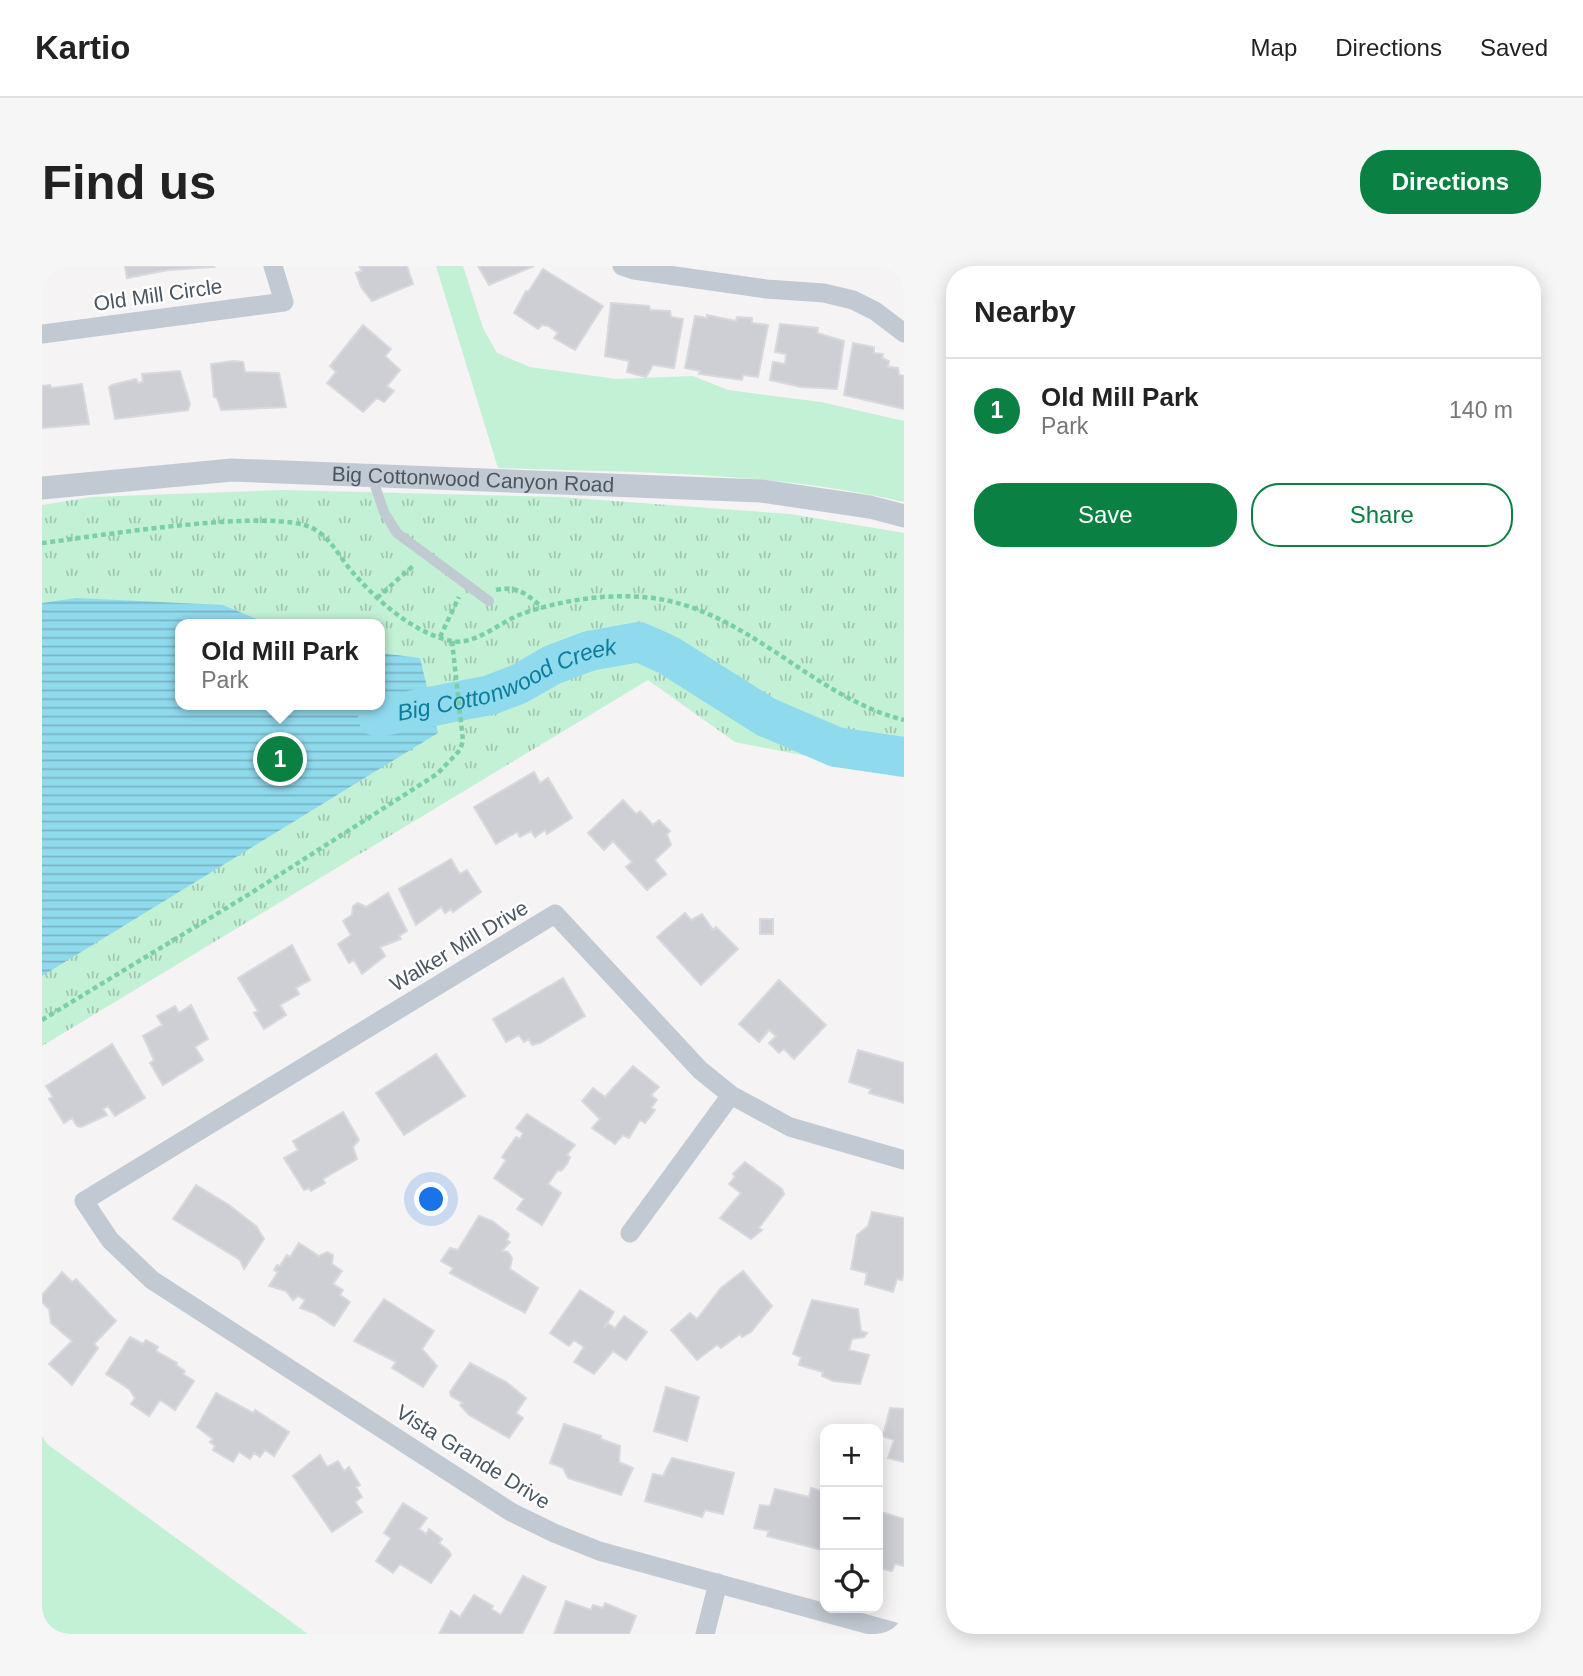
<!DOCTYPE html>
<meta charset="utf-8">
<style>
:root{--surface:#fff;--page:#f6f6f6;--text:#222;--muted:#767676;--line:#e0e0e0;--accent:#0b8043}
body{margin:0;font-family:Arial,sans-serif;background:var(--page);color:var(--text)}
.controls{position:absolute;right:21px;bottom:21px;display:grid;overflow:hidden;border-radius:14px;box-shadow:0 4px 18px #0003}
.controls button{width:63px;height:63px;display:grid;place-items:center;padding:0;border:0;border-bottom:2px solid var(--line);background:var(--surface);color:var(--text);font:35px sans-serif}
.you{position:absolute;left:390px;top:934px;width:24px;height:24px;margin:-18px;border:5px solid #fff;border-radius:50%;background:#1a73e8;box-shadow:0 0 0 10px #1a73e833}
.badge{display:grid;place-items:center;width:46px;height:46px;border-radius:50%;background:var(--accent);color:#fff;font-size:23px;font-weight:700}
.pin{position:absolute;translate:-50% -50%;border:4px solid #fff;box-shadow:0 2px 7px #0006}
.popup{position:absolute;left:133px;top:353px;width:210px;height:91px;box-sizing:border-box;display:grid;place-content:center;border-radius:14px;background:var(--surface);filter:drop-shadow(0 2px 5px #0005);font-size:23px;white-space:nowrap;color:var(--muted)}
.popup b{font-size:26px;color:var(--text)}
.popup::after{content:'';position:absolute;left:50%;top:100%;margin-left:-14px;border:14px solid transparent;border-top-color:var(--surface)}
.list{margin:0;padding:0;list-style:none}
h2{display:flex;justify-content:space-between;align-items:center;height:91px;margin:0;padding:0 28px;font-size:30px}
h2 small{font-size:23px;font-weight:400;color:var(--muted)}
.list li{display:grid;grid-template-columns:46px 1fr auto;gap:21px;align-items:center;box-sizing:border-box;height:105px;padding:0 28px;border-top:2px solid var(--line)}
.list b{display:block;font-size:26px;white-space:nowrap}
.list p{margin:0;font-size:23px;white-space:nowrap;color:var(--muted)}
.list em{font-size:23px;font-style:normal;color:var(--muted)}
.actions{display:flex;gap:14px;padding:21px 28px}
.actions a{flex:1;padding:16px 0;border:2px solid var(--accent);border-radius:28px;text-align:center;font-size:24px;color:var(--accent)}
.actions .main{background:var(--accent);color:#fff}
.icon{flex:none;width:38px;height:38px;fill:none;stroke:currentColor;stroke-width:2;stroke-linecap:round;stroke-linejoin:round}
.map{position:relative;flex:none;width:862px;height:1368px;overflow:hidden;border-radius:28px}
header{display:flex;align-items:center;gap:42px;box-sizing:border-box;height:98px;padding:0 35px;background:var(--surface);border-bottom:2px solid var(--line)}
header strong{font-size:33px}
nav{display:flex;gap:38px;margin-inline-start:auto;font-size:24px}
.intro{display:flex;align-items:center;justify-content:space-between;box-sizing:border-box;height:168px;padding:0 42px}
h1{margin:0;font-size:49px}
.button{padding:18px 32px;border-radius:28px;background:var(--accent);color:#fff;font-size:24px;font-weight:700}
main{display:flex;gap:42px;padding:0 42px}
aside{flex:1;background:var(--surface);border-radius:28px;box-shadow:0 4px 18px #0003}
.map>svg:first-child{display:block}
.green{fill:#c3f1d5}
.park{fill:url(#park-tufts);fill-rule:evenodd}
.water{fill:url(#water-rules)}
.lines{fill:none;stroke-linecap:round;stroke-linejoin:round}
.river{stroke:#90daee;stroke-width:40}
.building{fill:#cdcfd5;stroke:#d7d9de;stroke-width:2}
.path{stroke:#7ad0a6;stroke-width:4.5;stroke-dasharray:5 3.5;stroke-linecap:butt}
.service{stroke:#c1cad2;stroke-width:10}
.minor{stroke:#c1cad2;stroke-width:19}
.tertiary{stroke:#c1cad2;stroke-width:23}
.labels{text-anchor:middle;stroke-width:5;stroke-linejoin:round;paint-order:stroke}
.street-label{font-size:21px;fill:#4a5661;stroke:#fff}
.water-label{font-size:23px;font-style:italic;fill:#0c7c9b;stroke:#fff}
</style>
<header>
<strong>Kartio</strong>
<nav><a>Map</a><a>Directions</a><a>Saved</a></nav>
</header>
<div class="intro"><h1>Find us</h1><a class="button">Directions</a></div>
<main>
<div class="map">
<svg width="862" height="1368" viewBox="0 0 862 1368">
<defs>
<pattern id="park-tufts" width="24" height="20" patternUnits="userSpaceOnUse" patternTransform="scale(1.75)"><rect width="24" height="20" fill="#c3f1d5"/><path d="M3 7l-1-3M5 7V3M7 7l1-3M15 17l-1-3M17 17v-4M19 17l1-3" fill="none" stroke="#a0c6b0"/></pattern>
<pattern id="water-rules" width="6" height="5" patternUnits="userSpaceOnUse" patternTransform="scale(1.75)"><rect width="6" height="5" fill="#90daee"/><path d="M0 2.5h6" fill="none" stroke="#78b4c4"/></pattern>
</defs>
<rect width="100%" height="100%" fill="#f5f3f3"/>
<!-- green -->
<path class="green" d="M394 0H421L441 62 455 87 488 101 574 113 651 110 686 124 779 136 862 155V236C730 205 591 207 456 202Z
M0 1170 5 1178 266 1368H0Z"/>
<!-- park -->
<path class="park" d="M240 224 518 231 748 248 862 267V509L693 476 606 414 0 780V239L49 231ZM138 358H338V439H138Z"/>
<!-- water -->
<path class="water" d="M34 332 181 339 227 358H138V439H338V387L378 392 396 467 0 710V337Z"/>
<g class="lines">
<!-- river -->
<path class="river" id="s1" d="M336 451 448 429 477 418 510 399 547 385 597 376 626 389 724 451 794 481 862 491"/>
</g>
<!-- building -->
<path class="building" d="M83 0H171L172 1 126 4 85 12Z
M317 0H365L371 18 330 35 319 21 314 7 320 5Z
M436 0H492L447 19Z
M501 3 561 40 533 84 512 72 516 67 506 60 500 59 496 63 472 47 484 25 486 26Z
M569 37 607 40 608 44 628 45 629 51 641 53 632 102 611 99 604 111 585 106 587 95 563 90Z
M665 49 694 55 695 51 710 52V57L726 59 716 111 701 109 700 114 657 108 658 105 643 102 653 50 665 52Z
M738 58 776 62 775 67 802 75 795 123 759 121 728 114 731 96 743 98 744 88 733 86Z
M321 59 349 83 343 90 358 104 345 120 352 125 342 136 335 132 321 146 285 117 294 106 288 100Z
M811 77 832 81V87L841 88 840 92 847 95 846 101 856 102 857 109 862 110V143L802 129Z
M191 95 201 96 203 106 237 107 244 141 179 144 175 132 172 131 169 98Z
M138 105 148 138 146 144 73 153 67 121 70 119 94 113 96 117 101 116 100 108Z
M40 118 47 158 0 162V120L8 119 9 122Z
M492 506 498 517 506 512 530 552 505 568 503 564 493 571 489 565 478 571 475 566 454 578 432 541Z
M581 534 594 548 598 545 611 559 617 554 628 565 625 568 629 579 613 594 624 608 605 624 584 601 590 596 571 575 562 584 546 567Z
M409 593 418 608 425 604 439 626 411 646 409 643 403 647 399 641 374 659 357 623Z
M346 627 365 665 357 670 359 673 338 681 343 690 320 708 312 694 307 697 296 678 309 669 301 655 310 649 311 640 316 637 324 641Z
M643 647 649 654 660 648 671 664 674 661 696 683 659 719 615 671Z
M718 653H731V668H718Z
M250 679 268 714 254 722 257 728 238 739 244 749 222 763 212 747 216 745 196 712Z
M521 712 543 750 498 777 490 779 487 773 482 776 477 769 464 776 451 753Z
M737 714 784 759 752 793 742 783 737 787 727 777 734 770 727 764 717 776 697 758Z
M149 739 166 773 153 781 161 794 121 819 108 797 112 794 101 770 120 759 115 750 133 740 137 747Z
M70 778 103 832 73 850 66 840 61 843 65 849 39 861 35 860 30 852 22 857 7 833 11 831 4 820Z
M816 784 862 797V837L827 827 829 823 807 816Z
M394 788 423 830 362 869 334 827Z
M591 800 617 821 609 829 615 834 609 842 613 844 603 857 598 854 587 872 581 869 573 878 550 862 558 853 540 835 551 822 563 831Z
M301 846 317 874 311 881 315 893 281 913 283 917 269 925 267 922 262 924 242 892 256 884 251 875Z
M485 848 533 879 525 889 528 891 525 898 519 905 516 904 506 918 519 927 500 959 475 943 482 933 452 912 464 894 460 891 474 871 478 873 481 867 474 862Z
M703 896 740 923 742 928 717 962 720 964 709 973 678 952 699 927 687 918 693 911 691 908Z
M154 919 187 939 214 960 222 973 202 1003 198 994 131 953Z
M830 946 862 952V1006L860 1014 855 1013 851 1026 823 1018 825 1007 809 1003 815 969 826 960Z
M437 950 450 955 467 968 465 974 468 976 460 985 466 986 470 992 468 1003 496 1022 483 1047 408 1007 411 1002 399 995 408 982 416 984Z
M257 977 277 990 285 986 291 989 290 998 300 1005 291 1018 301 1024 298 1029 308 1036 292 1060 272 1047 258 1042 263 1034 256 1030 251 1034 244 1025 227 1020 236 1006 232 1004 235 999 238 1000 245 989 248 991Z
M701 1005 730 1040 709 1066 700 1071 698 1068 679 1082 675 1079 655 1094 629 1064 648 1047 655 1053 679 1022Z
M20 1006 30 1016 34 1013 74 1055 52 1078 56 1082 30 1119 7 1098 30 1075 9 1057 7 1043 0 1036V1029Z
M538 1024 572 1046 562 1062 565 1057 573 1062 582 1050 605 1066 584 1094 571 1085 552 1108 532 1096 542 1081 532 1074 527 1080 508 1067Z
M342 1033 392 1065 380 1083 395 1100 381 1121 350 1102 354 1096 312 1075Z
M770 1034 816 1043 819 1065 825 1067 822 1071 810 1073 807 1084 827 1089 818 1118 791 1115 780 1110 781 1106 757 1099 759 1091 751 1088Z
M88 1071 101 1078 104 1074 116 1081 114 1085 135 1097 134 1099 143 1105 141 1108 152 1115 133 1144 118 1134 107 1150 89 1138 93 1132 87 1123 64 1108Z
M428 1097 464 1116 484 1132 474 1147 481 1152 467 1172 427 1149 418 1139 421 1137 409 1130 408 1126Z
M624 1121 657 1131 645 1175 612 1165Z
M174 1127 211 1147 213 1144 247 1166 232 1190 223 1184 218 1191 212 1187 208 1193 197 1186 191 1196 171 1184 173 1180 168 1176 171 1173 155 1161Z
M848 1142 862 1143V1196L846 1192 852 1174 841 1170Z
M522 1158 559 1170V1173L578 1180 577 1196 591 1202 579 1229 526 1212 521 1202 508 1197Z
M278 1189 285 1201 296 1195 302 1205 307 1201 318 1219 314 1221 320 1231 313 1236 320 1246 290 1266 251 1210Z
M630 1192 692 1207 681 1248 663 1244 660 1251 603 1235 611 1208 621 1210Z
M769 1222 783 1226 779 1255 783 1256V1273L780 1284 725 1270 727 1265 712 1262 718 1239 728 1240 733 1223 767 1231Z
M361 1237 385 1252 377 1263 384 1268 387 1263 400 1273 397 1277 407 1285 409 1289 389 1317 358 1298 351 1307 334 1295 349 1272 342 1267Z
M836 1245 862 1253V1300L853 1298 850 1305 836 1302Z
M481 1310 504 1321 480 1368H397L409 1345 418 1351 432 1329 451 1340 449 1343 459 1349Z
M524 1335 549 1344 551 1339 561 1342 563 1337 594 1350 587 1368H512Z"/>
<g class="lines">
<!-- path -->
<path class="path" d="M0 277C51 271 234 240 272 263 288 272 296 288 307 302 332 332 369 366 409 375 432 380 457 357 477 349 520 333 577 325 623 334 714 353 774 432 862 454
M454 324C475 319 486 329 501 342
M335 332 372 299
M398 371 417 331
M0 754 209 627 395 508 418 484 421 475 410 375"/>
<!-- service -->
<path class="service" d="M330 211 342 246 355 267 447 335"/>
<!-- minor -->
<path class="minor" d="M580 0 592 4 724 23 782 27 811 34 833 45 862 67
M0 68 242 36 231 0
M588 967 689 829
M663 1368 676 1317
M861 1368 557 1285 512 1267 469 1246 110 1014 68 974 42 935 513 648 658 804 689 829 748 861 862 894"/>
<!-- tertiary -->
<path class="tertiary" id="s2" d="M0 222 190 204 719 225 828 241 862 250"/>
</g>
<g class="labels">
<!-- street labels -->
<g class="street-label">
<text transform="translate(116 29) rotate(-8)" y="7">Old Mill Circle</text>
<text dy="7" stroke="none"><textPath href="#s2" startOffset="432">Big Cottonwood Canyon Road</textPath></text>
<text transform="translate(417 680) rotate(-31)" y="7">Walker Mill Drive</text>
<text transform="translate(431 1191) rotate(32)" y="7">Vista Grande Drive</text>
</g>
<!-- water labels -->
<g class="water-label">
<text dy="8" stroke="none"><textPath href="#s1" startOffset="135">Big Cottonwood Creek</textPath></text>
</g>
</g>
</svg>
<div class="controls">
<button>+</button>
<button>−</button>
<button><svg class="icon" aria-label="locate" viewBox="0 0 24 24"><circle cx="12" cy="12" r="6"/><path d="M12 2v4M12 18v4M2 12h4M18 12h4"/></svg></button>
</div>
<div class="you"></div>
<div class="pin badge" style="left:238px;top:493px">1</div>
<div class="popup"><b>Old Mill Park</b>Park</div>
</div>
<aside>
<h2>Nearby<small></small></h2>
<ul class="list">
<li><span class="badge">1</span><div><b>Old Mill Park</b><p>Park</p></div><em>140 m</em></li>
</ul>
<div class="actions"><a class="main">Save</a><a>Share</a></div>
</aside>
</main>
